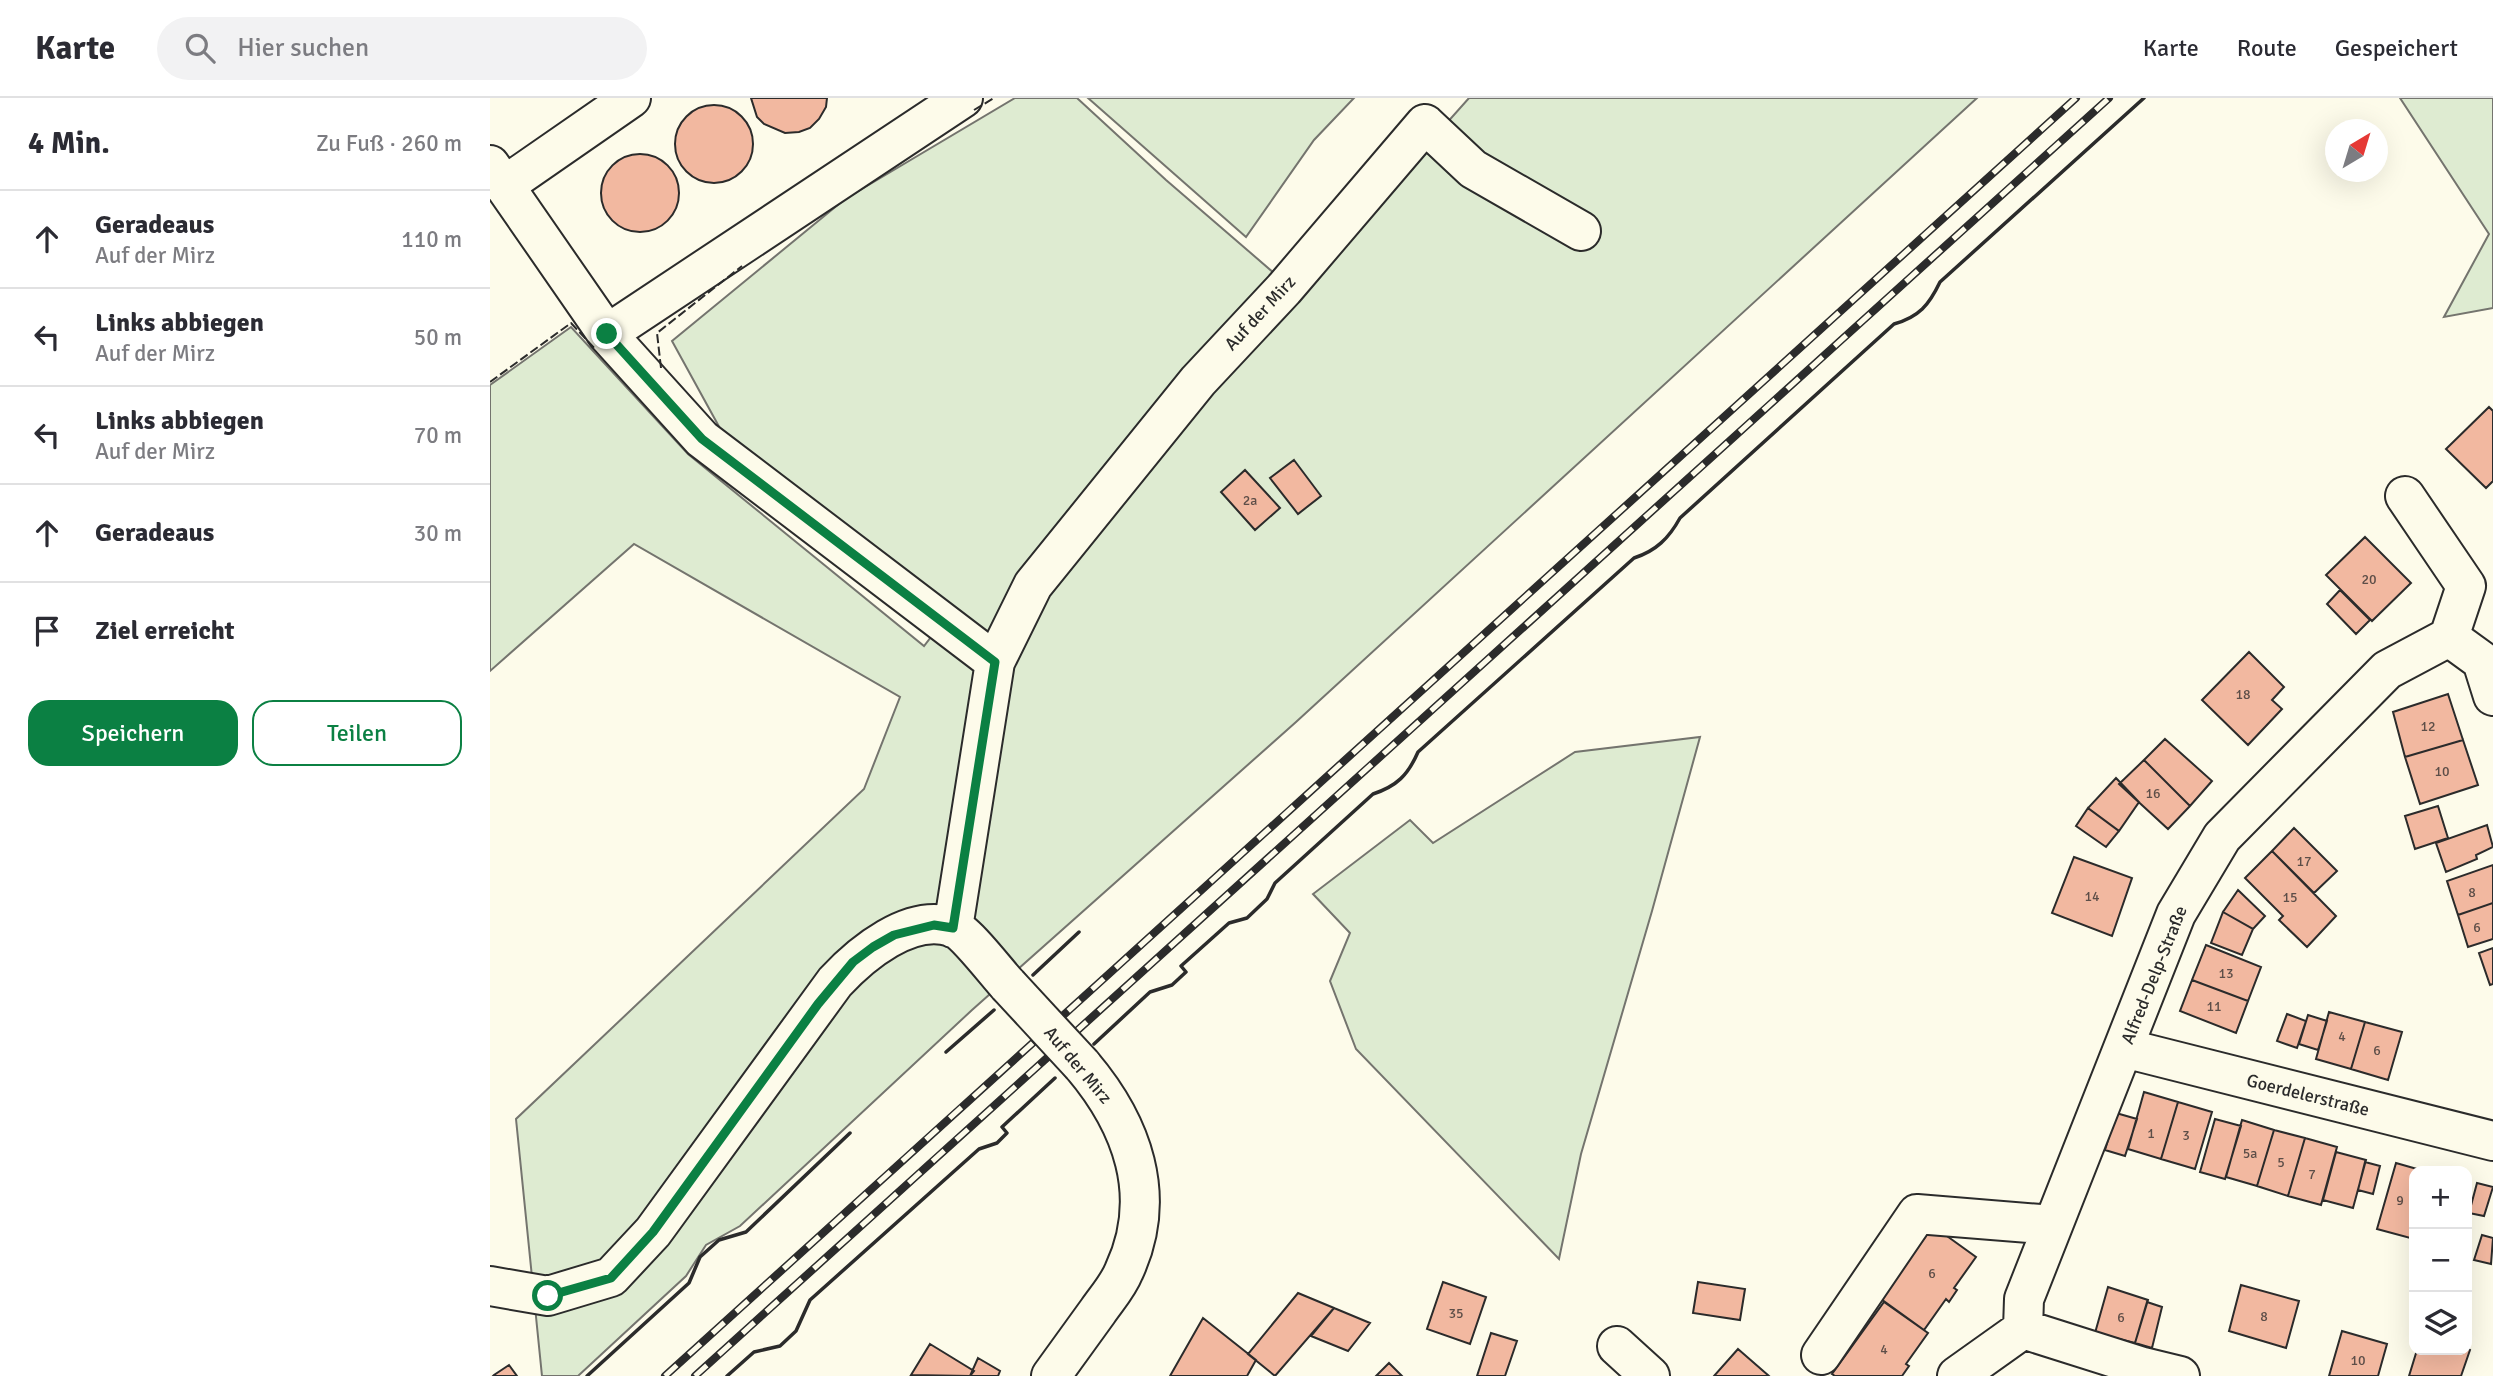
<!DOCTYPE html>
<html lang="de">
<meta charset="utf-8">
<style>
:root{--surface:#fff;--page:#f2f2f3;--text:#2b2b33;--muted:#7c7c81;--line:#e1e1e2;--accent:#0b8043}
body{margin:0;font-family:Signika,sans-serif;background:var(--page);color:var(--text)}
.controls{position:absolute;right:21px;bottom:21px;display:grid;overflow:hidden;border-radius:14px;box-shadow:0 7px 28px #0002}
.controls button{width:63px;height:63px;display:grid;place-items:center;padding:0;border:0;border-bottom:2px solid var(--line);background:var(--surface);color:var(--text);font:35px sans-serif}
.compass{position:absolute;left:1835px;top:21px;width:63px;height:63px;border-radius:50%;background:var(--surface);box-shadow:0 7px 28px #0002;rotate:38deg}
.stop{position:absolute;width:21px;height:21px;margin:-16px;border:5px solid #0b8043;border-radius:50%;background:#fff}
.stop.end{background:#0b8043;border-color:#fff;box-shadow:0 2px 7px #0008}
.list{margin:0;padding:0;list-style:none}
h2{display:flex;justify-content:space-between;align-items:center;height:91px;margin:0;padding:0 28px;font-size:30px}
h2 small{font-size:23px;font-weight:400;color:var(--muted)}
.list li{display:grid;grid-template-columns:46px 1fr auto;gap:21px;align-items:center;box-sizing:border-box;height:98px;padding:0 28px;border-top:2px solid var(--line)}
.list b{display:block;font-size:26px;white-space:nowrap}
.list p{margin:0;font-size:23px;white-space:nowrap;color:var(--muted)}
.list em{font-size:23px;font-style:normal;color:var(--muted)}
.actions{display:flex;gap:14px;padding:21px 28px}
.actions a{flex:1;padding:16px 0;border:2px solid var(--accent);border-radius:21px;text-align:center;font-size:24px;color:var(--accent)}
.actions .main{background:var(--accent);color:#fff}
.icon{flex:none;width:38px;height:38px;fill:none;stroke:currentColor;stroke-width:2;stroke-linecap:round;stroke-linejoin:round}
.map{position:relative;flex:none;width:2003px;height:1278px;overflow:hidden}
header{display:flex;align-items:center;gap:42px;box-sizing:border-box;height:98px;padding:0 35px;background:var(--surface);border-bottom:2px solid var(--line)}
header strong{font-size:33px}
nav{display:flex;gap:38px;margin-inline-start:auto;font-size:24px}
.search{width:490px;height:63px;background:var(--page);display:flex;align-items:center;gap:18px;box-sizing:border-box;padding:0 24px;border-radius:38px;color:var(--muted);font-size:26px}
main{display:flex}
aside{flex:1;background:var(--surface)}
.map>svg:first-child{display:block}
.green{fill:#deebd1;stroke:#74746e;stroke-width:2}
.building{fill:#f2b8a0;stroke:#2b2b2b;stroke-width:2}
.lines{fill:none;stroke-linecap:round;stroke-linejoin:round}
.minor-casing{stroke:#2b2b2b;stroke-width:42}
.minor{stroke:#fdfbea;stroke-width:38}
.rail-casing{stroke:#2b2b2b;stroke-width:8}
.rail{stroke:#fdfbea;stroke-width:5;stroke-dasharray:16;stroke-linecap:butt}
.minor-bridge-casing{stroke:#2b2b2b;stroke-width:42;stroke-linecap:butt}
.minor-bridge{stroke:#fdfbea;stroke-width:38}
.fence{stroke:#2b2b2b;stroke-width:2;stroke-dasharray:9 3.5;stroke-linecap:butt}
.wall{stroke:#2b2b2b;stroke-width:3.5}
.route{stroke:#0b8043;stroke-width:9}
.labels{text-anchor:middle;stroke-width:5;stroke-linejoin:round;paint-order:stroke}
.number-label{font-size:14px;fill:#5d4e48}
.street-label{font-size:18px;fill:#2b2b2b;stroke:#fdfbea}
</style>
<header>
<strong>Karte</strong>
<div class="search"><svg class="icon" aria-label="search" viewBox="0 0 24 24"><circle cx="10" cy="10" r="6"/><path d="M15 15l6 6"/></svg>Hier suchen</div>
<nav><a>Karte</a><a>Route</a><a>Gespeichert</a></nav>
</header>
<main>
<aside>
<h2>4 Min.<small>Zu Fuß · 260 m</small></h2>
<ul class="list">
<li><svg class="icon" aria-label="ahead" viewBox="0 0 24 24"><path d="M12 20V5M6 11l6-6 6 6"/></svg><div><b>Geradeaus</b><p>Auf der Mirz</p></div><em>110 m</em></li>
<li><svg class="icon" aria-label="left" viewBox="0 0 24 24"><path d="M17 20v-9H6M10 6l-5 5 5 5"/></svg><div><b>Links abbiegen</b><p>Auf der Mirz</p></div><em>50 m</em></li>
<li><svg class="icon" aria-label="left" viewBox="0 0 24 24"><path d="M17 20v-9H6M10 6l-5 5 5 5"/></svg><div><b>Links abbiegen</b><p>Auf der Mirz</p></div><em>70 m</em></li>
<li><svg class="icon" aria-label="ahead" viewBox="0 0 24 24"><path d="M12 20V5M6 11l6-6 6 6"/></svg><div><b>Geradeaus</b></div><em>30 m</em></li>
<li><svg class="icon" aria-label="arrive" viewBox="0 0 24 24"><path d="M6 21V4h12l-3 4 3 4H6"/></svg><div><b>Ziel erreicht</b></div></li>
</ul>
<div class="actions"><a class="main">Speichern</a><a>Teilen</a></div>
</aside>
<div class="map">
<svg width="2003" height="1278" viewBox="0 0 2003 1278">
<rect width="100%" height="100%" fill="#fdfbea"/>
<!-- green -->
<path class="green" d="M525 0H587L676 82 806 194 979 0H1487L806 624 482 912 250 1128 216 1147 196 1178 88 1278H52L26 1021 374 691 410 599 144 446 0 573V287L81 229 198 356 434 548 461 513 232 334 182 243 355 101Z
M598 0H864L824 42 756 139Z
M1910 0H2003V210L1954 219 1999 136Z
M1210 639 1162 813 1091 1056 1069 1161 866 951 840 883 860 835 823 796 920 722 943 745 1085 654Z"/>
<!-- building -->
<path class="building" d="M261 0H337L336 9 329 21 320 30 309 34 295 35 274 26 267 19Z
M185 46a39 39 0 1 1 78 0a39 39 0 1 1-78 0Z
M111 95a39 39 0 1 1 78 0a39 39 0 1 1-78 0Z
M1999 309 2003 313V383L1996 390 1956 351Z
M804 362 831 398 808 416 780 380Z
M755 372 790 410 765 432 731 394Z
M1875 439 1921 485 1882 523 1836 477Z
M1850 492 1880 522 1866 536 1837 506Z
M1759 554 1794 589 1782 602 1792 611 1758 647 1712 602Z
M1958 596 1973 642 1915 659 1903 614Z
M1675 641 1722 683 1700 708 1654 662Z
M1973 642 1988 687 1930 706 1915 659Z
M1654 662 1700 708 1678 731 1629 686Z
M1626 680 1649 704 1629 733 1598 710Z
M1948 708 1958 740 1925 751 1915 718Z
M1598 710 1629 733 1616 749 1586 728Z
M1997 727 2003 749 1986 757 1987 761 1956 774 1946 745Z
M1804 730 1847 773 1824 795 1782 753Z
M1782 753 1846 818 1817 849 1789 822 1793 818 1755 780Z
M1584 759 1642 780 1622 838 1562 815Z
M2003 767V805L1968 817 1957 783Z
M1748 792 1775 818 1763 831 1733 814Z
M2003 805V841L1978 849 1968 817Z
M1733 814 1763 831 1752 857 1721 845Z
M1716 847 1771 869 1758 903 1702 882Z
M2003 850V886L2000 887 1989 855Z
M1702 882 1758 903 1746 935 1690 913Z
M1839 914 1875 924 1861 971 1826 961Z
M1797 916 1816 923 1807 950 1787 943Z
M1818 917 1837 923 1828 952 1809 946Z
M1875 924 1912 934 1898 982 1861 971Z
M1654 994 1688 1004 1671 1061 1638 1051Z
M1688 1004 1722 1014 1705 1071 1671 1061Z
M1626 1015 1647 1021 1635 1058 1615 1052Z
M1725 1021 1751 1028 1735 1081 1710 1074Z
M1752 1022 1784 1032 1767 1088 1736 1079Z
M1784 1032 1815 1040 1798 1098 1767 1088Z
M1815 1040 1847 1049 1831 1107 1798 1098Z
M1846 1054 1876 1062 1863 1110 1833 1102Z
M1875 1064 1890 1068 1883 1096 1868 1092Z
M1906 1065 1934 1073H1924V1141L1887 1131Z
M1987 1085 2003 1089 1994 1118 1979 1115Z
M1443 1128 1486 1159 1464 1190 1467 1192 1459 1204 1456 1201 1434 1232 1391 1201Z
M1992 1137 2003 1140 2001 1166 1984 1162Z
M953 1184 996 1199 980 1246 937 1231Z
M1208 1184 1255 1191 1250 1222 1203 1215Z
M1751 1187 1809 1203 1796 1250 1739 1233Z
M1618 1189 1658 1202 1645 1245 1605 1235Z
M808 1195 844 1210 785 1278 758 1256Z
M1394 1204 1438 1235 1416 1266 1419 1268 1412 1278H1345L1342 1276Z
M1657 1204 1672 1209 1662 1250 1645 1245Z
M844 1210 880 1225 858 1253 821 1238Z
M713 1220 766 1262 757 1278H680Z
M1852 1233 1897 1246 1888 1278H1839Z
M1001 1235 1027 1243 1015 1278H987Z
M440 1246 484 1273 480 1278 421 1277Z
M1977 1250 1980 1252 1971 1278H1919L1927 1252Z
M1248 1251 1279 1278H1224Z
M488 1260 510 1273 508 1278H480Z
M899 1265 912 1278H886Z
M19 1267 27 1278H3L4 1277Z"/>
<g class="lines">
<!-- minor casing -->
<g class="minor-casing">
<path id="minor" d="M0 67 117 236 212 341 505 564
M14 88 141 0
M117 236 473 0
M1915 398 1976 488 1959 539
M1959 539 1992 563 2003 598
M463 830 505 564 543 487 708 283 794 191 935 26 983 71 1091 133
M1634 950 2003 1043
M0 1188 58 1198 121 1179 163 1134 345 884C371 856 420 815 462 829 476 834 506 874 518 887
M1533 1231 1653 1269 1690 1278
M1127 1248 1160 1278
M1331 1257 1427 1116 1563 1127
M561 1278C577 1256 592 1235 608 1213 617 1200 628 1188 634 1173 669 1098 642 1026 592 967
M1467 1278 1533 1231 1534 1201 1686 816 1732 739 1897 572 1959 539"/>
</g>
<!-- minor -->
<use href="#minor" class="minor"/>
<!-- rail casing -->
<g class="rail-casing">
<path id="rail" d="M175 1278 1586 0
M205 1278 1619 0"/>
</g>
<!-- rail -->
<use href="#rail" class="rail"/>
<!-- minor-bridge casing -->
<g class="minor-bridge-casing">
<path id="minor-bridge" d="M518 887 592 967"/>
</g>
<!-- minor-bridge -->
<use href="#minor-bridge" class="minor-bridge"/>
<!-- fence -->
<path class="fence" d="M484 12 504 0
M171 270 167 235 252 168
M0 284 81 225 106 252"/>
<!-- wall -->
<path class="wall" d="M543 877 589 834
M604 946 660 894 682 887 696 874 691 868 739 825 757 820 777 801 785 785 883 696C907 688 918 677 928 654L1144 460C1166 453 1179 440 1190 420L1404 226C1429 219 1439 207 1450 184L1654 0
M456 954 504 912
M97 1278 199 1185 210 1159 229 1142 256 1134 360 1035
M237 1278 264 1254 290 1248 306 1233 320 1202 489 1051 507 1045 517 1035 512 1029 565 980"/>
</g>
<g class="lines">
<!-- route -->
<path class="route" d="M58 1198 121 1180 163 1134 328 906 363 864 383 849 404 837 444 827 463 830 505 564 212 341 117 236"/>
</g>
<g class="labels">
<!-- number labels -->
<g class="number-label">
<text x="760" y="407">2a</text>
<text x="1879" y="486">20</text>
<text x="1753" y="601">18</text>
<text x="1938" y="633">12</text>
<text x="1952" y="678">10</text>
<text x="1663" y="700">16</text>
<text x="1814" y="768">17</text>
<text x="1982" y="799">8</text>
<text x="1602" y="803">14</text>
<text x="1800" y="804">15</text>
<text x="1987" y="834">6</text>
<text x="1736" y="880">13</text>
<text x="1724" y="913">11</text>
<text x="1852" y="943">4</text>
<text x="1887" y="957">6</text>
<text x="1661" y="1040">1</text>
<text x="1696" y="1042">3</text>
<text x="1760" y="1060">5a</text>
<text x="1791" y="1069">5</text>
<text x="1822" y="1081">7</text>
<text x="1910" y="1107">9</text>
<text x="1442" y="1180">6</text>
<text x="966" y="1220">35</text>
<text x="1774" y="1223">8</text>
<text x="1631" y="1224">6</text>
<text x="1394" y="1256">4</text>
<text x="1868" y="1267">10</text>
</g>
<!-- street labels -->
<g class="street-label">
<text transform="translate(770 215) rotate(-47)" y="6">Auf der Mirz</text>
<text transform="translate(1664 877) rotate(-68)" y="6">Alfred-Delp-Straße</text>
<text transform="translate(588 967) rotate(50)" y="6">Auf der Mirz</text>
<text transform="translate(1818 997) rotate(14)" y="6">Goerdelerstraße</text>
</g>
</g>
</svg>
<div class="controls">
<button>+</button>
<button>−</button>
<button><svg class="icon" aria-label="layers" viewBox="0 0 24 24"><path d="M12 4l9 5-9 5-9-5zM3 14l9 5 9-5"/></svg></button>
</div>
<svg class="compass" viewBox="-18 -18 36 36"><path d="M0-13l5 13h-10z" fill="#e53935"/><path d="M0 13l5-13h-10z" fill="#7c7c81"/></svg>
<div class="stop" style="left:58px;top:1198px"></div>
<div class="stop end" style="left:117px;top:236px"></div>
</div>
</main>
